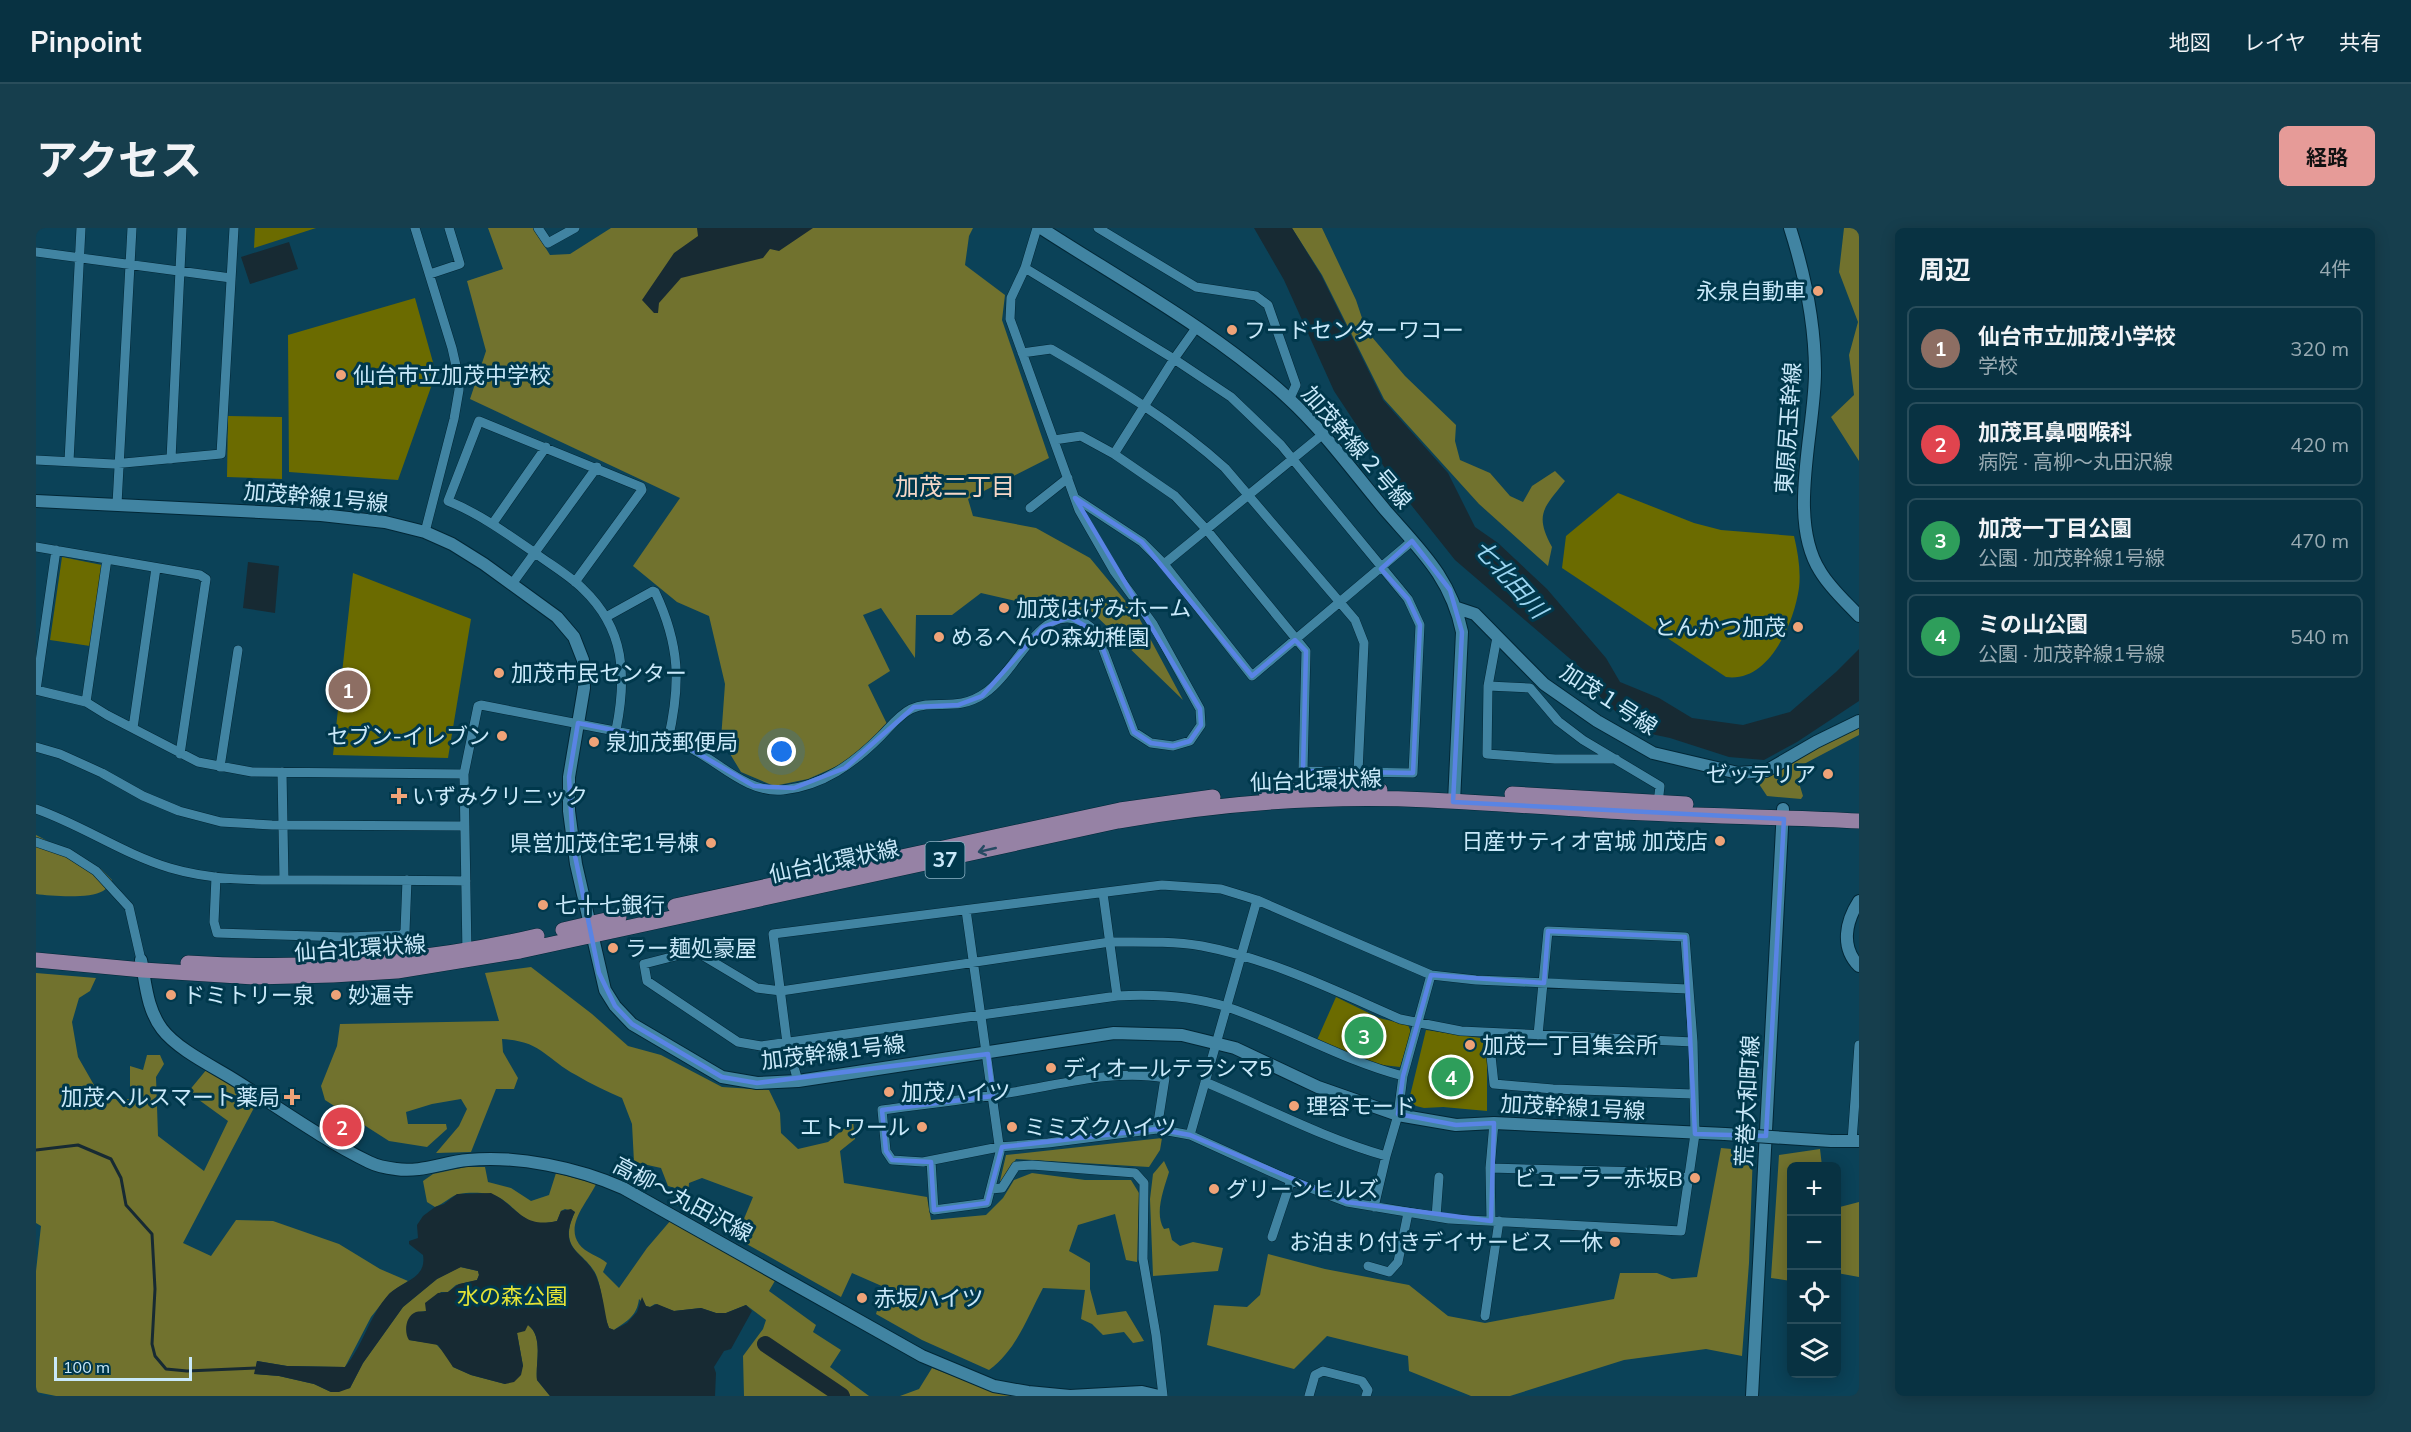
<!DOCTYPE html>
<html lang="ja">
<meta charset="utf-8">
<style>
:root{--surface:#083242;--page:#163e4d;--text:#f1f3f6;--muted:#98aab2;--line:#294d5b;--accent:#e69b98}
body{margin:0;font-family:Mulish,"Noto Sans JP",sans-serif;background:var(--page);color:var(--text)}
.controls{position:absolute;right:18px;bottom:18px;display:grid;overflow:hidden;border-radius:9px;box-shadow:0 3px 15px #0003}
.controls button{width:54px;height:54px;display:grid;place-items:center;padding:0;border:0;border-bottom:2px solid var(--line);background:var(--surface);color:var(--text);font:30px sans-serif}
.scale{position:absolute;left:18px;bottom:15px;width:138px;box-sizing:border-box;padding-left:6px;border:3px solid #c9e9fa;border-top:0;font-size:16px;line-height:21px;white-space:nowrap;color:#c9e9fa;-webkit-text-stroke:4px #00384c;paint-order:stroke}
.you{position:absolute;left:746px;top:524px;width:21px;height:21px;margin:-15px;border:4px solid #fff;border-radius:50%;background:#1a73e8;box-shadow:0 0 0 9px #1a73e833}
.badge{display:grid;place-items:center;width:39px;height:39px;border-radius:50%;background:var(--accent);color:#fff;font-size:20px;font-weight:700}
.pin{position:absolute;translate:-50% -50%;border:3px solid #fff;box-shadow:0 2px 6px #0006}
.list{margin:0;padding:0;list-style:none}
h2{display:flex;justify-content:space-between;align-items:center;height:78px;margin:0;padding:0 24px;font-size:26px}
h2 small{font-size:20px;font-weight:400;color:var(--muted)}
.list li{display:grid;grid-template-columns:39px 1fr auto;gap:18px;align-items:center;box-sizing:border-box;height:84px;margin:0 12px 12px;padding:0 12px;border:2px solid var(--line);border-radius:9px}
.list b{display:block;font-size:22px;white-space:nowrap}
.list p{margin:0;font-size:20px;white-space:nowrap;color:var(--muted)}
.list em{font-size:20px;font-style:normal;color:var(--muted)}
.icon{flex:none;width:33px;height:33px;fill:none;stroke:currentColor;stroke-width:2;stroke-linecap:round;stroke-linejoin:round}
.map{position:relative;flex:none;width:1823px;height:1168px;overflow:hidden;border-radius:9px}
header{display:flex;align-items:center;gap:36px;box-sizing:border-box;height:84px;padding:0 30px;background:var(--surface);border-bottom:2px solid var(--line)}
header strong{font-size:28px}
nav{display:flex;gap:33px;margin-inline-start:auto;font-size:21px}
.intro{display:flex;align-items:center;justify-content:space-between;box-sizing:border-box;height:144px;padding:0 36px}
h1{margin:0;font-size:42px}
.button{padding:15px 27px;border-radius:9px;background:var(--accent);color:#111;font-size:21px;font-weight:700}
main{display:flex;gap:36px;padding:0 36px}
aside{flex:1;background:var(--surface);border-radius:9px;box-shadow:0 3px 15px #0003}
.map>svg:first-child{display:block}
.green{fill:#6b6b00}
.forest{fill:#71722e}
.water{fill:#172a33}
.lines{fill:none;stroke-linecap:round;stroke-linejoin:round}
.stream{stroke:#172a33;stroke-width:3}
.river{stroke:#172a33;stroke-width:16}
.minor-casing{stroke:#022736;stroke-width:10}
.tertiary-casing{stroke:#022736;stroke-width:14}
.primary-casing{stroke:#022736;stroke-width:16}
.minor{stroke:#4184a2;stroke-width:9}
.tertiary{stroke:#4184a2;stroke-width:12}
.primary{stroke:#9682a5;stroke-width:15}
.tertiary-bridge-casing{stroke:#022736;stroke-width:14;stroke-linecap:butt}
.tertiary-bridge{stroke:#4184a2;stroke-width:12}
.oneway{stroke:#264a62}
.marked{fill:none;stroke:#5984e4;stroke-width:4.5;stroke-linejoin:round}
.poi-dot{fill:#efa378;stroke:#00384c;stroke-width:2}
.labels{text-anchor:middle;stroke-width:6;stroke-linejoin:round;paint-order:stroke}
.shield{fill:#00384c;stroke:#8db4c6;stroke-width:1.5}
.shield-label{font-size:21px;font-weight:bold;fill:#c9e9fa}
.poi-label{font-size:22px;fill:#c9e9fa;stroke:#00384c;text-anchor:start}
.street-label{font-size:22px;fill:#c9e9fa;stroke:#00384c}
.park-label{font-size:22px;fill:#e3e336;stroke:#00384c}
.neighbourhood-label{font-size:24px;fill:#f5d7c7;stroke:#00384c}
.water-label{font-size:24px;font-style:italic;fill:#99d4f0;stroke:#00384c}
</style>
<header>
<strong>Pinpoint</strong>
<nav><a>地図</a><a>レイヤ</a><a>共有</a></nav>
</header>
<div class="intro"><h1>アクセス</h1><a class="button">経路</a></div>
<main>
<div class="map">
<svg width="1823" height="1168" viewBox="0 0 1823 1168">
<rect width="100%" height="100%" fill="#0b4258"/>
<!-- green -->
<path class="green" d="M219 0H280L218 20Z
M379 70 400 145 362 252 253 244 252 107Z
M192 188 246 189V251L191 249Z
M1582 265 1658 295 1685 302 1758 308C1762 325 1765 343 1763 360 1758 395 1733 455 1690 449L1526 340 1530 308Z
M26 329 66 337 54 418 14 412Z
M317 345 435 391 412 530 297 527Z
M1300 769 1343 790 1372 797 1375 804 1364 839 1338 836 1281 812Z
M1390 802 1451 811V883L1407 879 1388 880 1380 878 1373 872Z"/>
<!-- forest -->
<path class="forest" d="M452 0H497L514 27 534 26 575 0H937L933 8 929 37 969 67 966 92 1013 230 932 271 937 288 1000 300 1054 330 1102 388 1147 472 1055 383 1014 381 945 365 916 387H880L879 430 845 380 827 387 854 443 832 457 851 496 815 532 772 551 738 558 705 544 685 511 689 456 673 388 641 374 597 338 644 270 434 171 450 123 431 53 467 41Z
M1256 0H1286L1320 72 1330 102 1369 148 1420 197 1419 213 1424 232 1454 245 1474 268 1487 274 1496 258 1519 243 1529 253C1508 280 1498 286 1516 319L1512 338 1443 276 1348 171 1286 47Z
M1808 0H1823V233L1795 189 1818 167 1813 127 1822 94 1803 44Z
M1823 497V507L1768 536 1763 555 1767 568 1765 571 1731 568 1721 553 1781 518Z
M0 607 65 641 76 652C74 656 72 660 67 663 54 671 15 668 0 666Z
M495 739 556 786 592 818 625 827 686 859 733 862 744 885 745 905 762 921 792 914 817 893 819 911 804 923 808 955 891 969 895 992 950 987 967 970 978 952 996 945 1049 952H1095L1103 965 1101 1034 1090 1032 1079 986 1042 997 1033 1023 1054 1035V1061L1061 1087 1090 1083 1108 1113 1097 1115 1088 1104 1067 1107 1056 1096 1045 1091 1049 1062 1007 1060C991 1090 981 1121 953 1142L886 1112 840 1086 848 1059 816 1045 805 1069 700 1010 717 969 666 950 653 955 651 982 641 977 639 960 632 958 625 940 598 934 596 896 586 870C570 863 555 856 540 847 510 831 506 813 466 811L467 824 482 850 478 861H460L435 924 400 925 423 898 431 881 425 871 396 876 370 884 372 896H410L411 901 391 919 353 913 289 872 285 858 301 818 304 796 463 793 449 745Z
M0 745 60 750 54 763 43 770 36 794 42 829 66 871H94V838L107 842 111 827H124L128 836 120 849 122 908 168 943 192 893 152 864 171 841 221 874 147 1015 175 1028 200 992 237 993 303 1016 344 1041 372 1053 354 1065 335 1089 309 1139 251 1138 221 1133 219 1146 243 1148 278 1156 295 1164 314 1160 327 1135 367 1079 401 1051 424 1039 442 1043 443 1047 441 1052 420 1057 412 1064H405L391 1079 390 1083 383 1084 373 1112 400 1116 413 1130 417 1139 435 1147 469 1156 487 1138 481 1105 492 1097C508 1109 499 1135 501 1152L514 1168H20L0 1164V1043L5 998 0 995Z
M1126 910 1124 922 1113 939 980 931 967 953H964L970 927Z
M1685 920 1717 923 1713 1035 1706 1128 1670 1121 1588 1132 1474 1168H1435L1373 1143 1372 1128 1291 1108 1258 1141 1171 1117 1178 1077 1211 1079 1224 1067 1232 1026 1289 1041 1373 1057 1412 1088 1449 1095 1578 1071 1584 1045H1621L1636 1051 1661 1049Z
M1784 921 1786 938H1756L1755 1053 1735 1050 1743 927Z
M1128 933 1133 944C1128 961 1118 985 1128 1001L1133 1000 1136 1012 1144 1018 1157 1014 1187 1020 1182 1043 1117 1048 1114 971 1117 946Z
M430 939H449L452 954 475 960 495 973 513 967 520 945 560 956C552 974 529 996 543 1016 549 1025 563 1028 571 1035L567 1044 583 1060 611 1020 635 992 740 1051 733 1063 780 1097 777 1104 805 1122 794 1139 833 1168H708L707 1128 727 1101 730 1092 710 1077 690 1085H680L665 1080 638 1083 619 1076 614 1079 610 1078 603 1071C601 1088 591 1093 578 1102L573 1100C566 1084 567 1065 561 1049 551 1023 520 1024 539 984L529 981 525 983 521 993C488 1001 486 984 464 970 455 964 434 964 423 966 416 967 408 976 399 979L391 974 387 953 397 946Z
M1823 974V1049L1801 1045 1800 980Z
M896 1140 959 1164 983 1168H864L883 1161Z"/>
<!-- water -->
<path class="water" d="M661 0H777L743 23 734 21 727 30 645 50 623 75 622 85H618L606 72 638 25 662 8Z
M1218 0H1256L1285 47 1347 172 1412 245 1439 299 1462 315 1511 361 1570 430 1584 454 1623 470 1656 490 1707 497 1754 484 1800 444 1823 421V473L1761 514 1728 532 1693 529 1634 510 1601 503 1565 470 1546 441 1419 332 1364 263 1298 163 1248 52Z
M253 14 262 41 214 56 205 29Z
M212 334 243 338 239 385 207 380Z
M455 965C481 977 485 1001 521 993L525 983 535 981 539 984C520 1023 549 1023 560 1048 566 1062 568 1079 571 1094L573 1100 578 1102 591 1095 601 1084 606 1069 610 1078 614 1079 621 1076 638 1083 665 1080 680 1085H690L710 1077 716 1083 695 1121 688 1123 678 1139 680 1145 679 1168H514L501 1152C499 1135 508 1109 492 1097L489 1103 481 1105 487 1138 485 1147 478 1154 469 1156 435 1147 417 1139 402 1117 373 1112C368 1105 369 1088 380 1084 383 1083 387 1084 390 1083L389 1075 402 1065 412 1064 423 1056 441 1052 443 1047 442 1043 425 1039 401 1051 367 1079 327 1135 314 1160 303 1164H295L278 1156 243 1148 218 1146 221 1133 251 1138 309 1139C327 1118 333 1088 353 1066 366 1053 391 1051 387 1027L373 1016V1013L382 1010 381 997 387 988 399 979 408 976 421 966Z"/>
<g class="lines">
<!-- stream -->
<path class="stream" d="M0 922 42 917 75 931 85 950 90 977 116 1006 119 1061 116 1116 119 1128 130 1141 151 1143 222 1140"/>
<!-- river -->
<path class="river" d="M729 1116 806 1168"/>
<!-- minor casing -->
<g class="minor-casing">
<path id="minor" d="M379 0 416 120 423 151V162L418 191 389 304
M502 0 512 15 539 0
M1062 0 1160 59 1220 68 1232 77 1260 157 1253 172
M0 24 195 50
M989 40 1138 131 1195 169 1245 217 1372 371 1384 397 1377 545 1267 543 1270 423 1170 301 1139 268 1078 226 1045 208 1018 212
M394 46 424 36 413 0
M986 125 1015 121C1075 156 1137 193 1189 240L1319 392 1328 415 1322 544
M1078 226 1138 131 1160 100
M135 231 146 0
M0 232 77 236 185 226 198 0
M33 233 45 0
M1039 270 1106 314 1128 336 1216 448 1376 313
M81 276 96 0
M994 280 1032 250
M457 295 510 219
M0 319 164 347 170 351 144 526
M1128 336 1286 207
M539 354 606 262 605 259 443 193 412 273C444 286 470 305 499 325 515 337 533 347 547 361 589 401 591 448 580 502
M476 356 561 239
M570 389 617 363 619 364C644 417 645 456 632 512
M1461 409 1452 458 1451 526 1519 531H1580
M1452 458 1494 460 1522 493 1547 512 1624 558 1622 575
M0 462 50 474 71 487 162 534 216 544 428 546
M0 462 20 322
M50 474 71 331
M97 500 120 340
M0 519 24 526 66 545 107 568 143 583 185 594 236 597 429 598
M184 539 202 422
M246 544 248 652
M0 581C46 597 87 626 134 640 181 654 230 652 279 652 329 652 380 652 430 653
M0 614 32 625 60 643 93 679 105 732
M180 649 178 694 181 705 311 709 366 707 369 703 371 652
M1067 665 1081 768
M431 726 428 546 442 478 445 477 646 516C679 529 709 566 747 562 787 558 818 535 845 508 854 499 863 487 875 481 898 470 921 485 949 465 984 442 1011 355 1061 405L1098 504 1115 515 1137 518 1154 513 1165 497 1164 481 1117 396 1078 343 1043 282 974 91 975 70 989 40 1001 0
M1456 805 1455 828 1458 856 1517 861 1657 866
M1367 848C1306 832 1251 799 1191 779 1156 768 1118 766 1081 768L725 818 702 814 611 753 608 736 659 723 721 760 745 763 1074 714C1104 714 1136 713 1166 718 1235 731 1300 763 1364 791L1425 803 1657 814
M762 853 751 815 737 706 1126 657 1185 661 1221 672 1395 747 1440 752 1652 761
M1169 854C1229 879 1287 910 1350 928
M1121 901 1129 850C1080 841 1027 856 978 864 934 871 890 876 846 882L850 923 856 932 887 934 963 919 1012 915 1121 901 1154 907 1251 951 1311 974 1413 991 1645 1003 1659 906 1657 814 1649 709 1512 703 1502 807
M1154 907 1221 672
M1816 913 1823 817
M895 933 898 982 951 975 964 924 930 682
M1454 940 1609 944 1652 950
M955 961 966 960 980 938 996 937 1099 945 1108 955 1107 1031 1120 1107 1127 1168
M1338 979 1350 928 1362 887 1367 848 1395 747
M1400 989 1403 949
M1455 993 1454 940 1458 895
M1236 1009 1255 952
M1332 1038 1353 1044 1362 1034 1372 985
M1449 1088 1463 993
M1273 1168 1279 1147 1287 1143 1326 1153 1332 1162 1330 1168"/>
</g>
<!-- tertiary casing -->
<g class="tertiary-casing">
<path id="tertiary" d="M1005 0C1087 53 1180 104 1252 170 1288 203 1318 245 1350 283 1385 323 1415 350 1426 404L1418 574
M1754 0C1769 47 1779 95 1779 144 1779 203 1751 291 1784 343 1794 360 1809 373 1823 388
M0 273 285 287 349 294 389 304 416 316 448 336 521 389 538 409 547 432 548 460 533 549V583L540 636 569 762 579 778 596 796 686 849 721 855 762 853 1078 805 1146 807 1199 820 1282 859 1362 887 1420 897 1458 895 1689 906
M1421 380 1439 386 1508 456 1561 493 1617 525 1702 545 1730 543 1780 514 1823 493
M1823 673C1810 693 1804 719 1823 738
M105 732C110 757 111 781 126 801 141 821 176 838 197 851 242 879 286 911 333 934 341 938 351 940 360 941 384 945 408 934 432 932 481 927 542 940 587 960L886 1128 958 1158 992 1164 1034 1168 1106 1164 1123 1168
M1795 913H1823
M1716 1168 1747 581"/>
</g>
<!-- primary casing -->
<g class="primary-casing">
<path id="primary" d="M1230 564 1269 562H1344
M1476 566 1650 576
M639 678 1084 582 1177 569
M527 702 583 689
M0 732 107 742 218 749 297 747 361 743 484 723 1082 593C1184 575 1289 567 1393 572 1458 575 1523 580 1588 584 1666 588 1745 589 1823 593
M152 735C269 742 387 735 501 708"/>
</g>
<!-- minor -->
<use href="#minor" class="minor"/>
<!-- tertiary -->
<use href="#tertiary" class="tertiary"/>
<!-- primary -->
<use href="#primary" class="primary"/>
<!-- tertiary-bridge casing -->
<g class="tertiary-bridge-casing">
<path id="tertiary-bridge" d="M1689 906 1795 913"/>
</g>
<!-- tertiary-bridge -->
<use href="#tertiary-bridge" class="tertiary-bridge"/>
</g>
<!-- one-way arrows -->
<defs><path id="oneway-shaft" d="M-6 0H5M1.5-3L5.5 0L1.5 3" fill="none" stroke-width="1.6" stroke-linecap="round" stroke-linejoin="round" transform="scale(1.5)"/></defs>
<use class="oneway" href="#oneway-shaft" transform="translate(951 622) rotate(167)"/>
<!-- marked area -->
<path class="marked" d="M1039 270 1106 314 1216 448 1259 412 1270 423 1267 543 1377 545 1384 397 1372 371 1345 341 1376 313 1414 362 1426 404 1417 574 1748 591 1730 908 1659 906 1649 709 1512 703 1508 755 1395 747 1367 848 1362 886 1420 897 1458 895 1455 993 1311 974 1154 907 1121 901 966 919 951 975 898 982 895 934 856 932 850 923 846 882 957 868 952 826 721 855 686 849 596 796 579 778 563 745 537 618 533 549 542 495 646 516 718 558 758 560 809 540 878 479 922 477 946 468 1007 399 1034 389 1061 405 1098 504 1115 515 1137 518 1154 513 1165 497 1164 481Z"/>
<!-- markers -->
<g class="poi-dot">
<circle cx="1782" cy="63" r="6"/>
<circle cx="1196" cy="102" r="6"/>
<circle cx="305" cy="147" r="6"/>
<circle cx="968" cy="380" r="6"/>
<circle cx="1762" cy="399" r="6"/>
<circle cx="903" cy="409" r="6"/>
<circle cx="463" cy="445" r="6"/>
<circle cx="466" cy="508" r="6"/>
<circle cx="558" cy="514" r="6"/>
<circle cx="1792" cy="546" r="6"/>
<path d="M360 559h6v6h6v6h-6v6h-6v-6h-6v-6h6z"/>
<circle cx="1684" cy="613" r="6"/>
<circle cx="675" cy="615" r="6"/>
<circle cx="507" cy="677" r="6"/>
<circle cx="577" cy="720" r="6"/>
<circle cx="135" cy="767" r="6"/>
<circle cx="300" cy="767" r="6"/>
<circle cx="1434" cy="817" r="6"/>
<circle cx="1015" cy="840" r="6"/>
<circle cx="853" cy="864" r="6"/>
<path d="M253 860h6v6h6v6h-6v6h-6v-6h-6v-6h6z"/>
<circle cx="1258" cy="878" r="6"/>
<circle cx="886" cy="899" r="6"/>
<circle cx="976" cy="899" r="6"/>
<circle cx="1659" cy="950" r="6"/>
<circle cx="1178" cy="961" r="6"/>
<circle cx="1579" cy="1014" r="6"/>
<circle cx="826" cy="1070" r="6"/>
</g>
<g class="labels">
<!-- shield labels -->
<rect class="shield" x="889.5" y="614" width="39" height="36" rx="4.5"/>
<g class="shield-label">
<text x="909" y="639">37</text>
</g>
<!-- poi labels -->
<g class="poi-label">
<text x="1770" y="71" text-anchor="end">永泉自動車</text>
<text x="1208" y="110">フードセンターワコー</text>
<text x="317" y="155">仙台市立加茂中学校</text>
<text x="980" y="388">加茂はげみホーム</text>
<text x="1750" y="407" text-anchor="end">とんかつ加茂</text>
<text x="915" y="417">めるへんの森幼稚園</text>
<text x="475" y="453">加茂市民センター</text>
<text x="454" y="516" text-anchor="end">セブン-イレブン</text>
<text x="570" y="522">泉加茂郵便局</text>
<text x="1780" y="554" text-anchor="end">ゼッテリア</text>
<text x="376" y="576">いずみクリニック</text>
<text x="1672" y="621" text-anchor="end">日産サティオ宮城 加茂店</text>
<text x="663" y="623" text-anchor="end">県営加茂住宅1号棟</text>
<text x="519" y="685">七十七銀行</text>
<text x="589" y="728">ラー麺処豪屋</text>
<text x="147" y="775">ドミトリー泉</text>
<text x="312" y="775">妙遍寺</text>
<text x="1446" y="825">加茂一丁目集会所</text>
<text x="1027" y="848">ディオールテラシマ5</text>
<text x="865" y="872">加茂ハイツ</text>
<text x="244" y="877" text-anchor="end">加茂ヘルスマート薬局</text>
<text x="1270" y="886">理容モード</text>
<text x="874" y="907" text-anchor="end">エトワール</text>
<text x="988" y="907">ミミズクハイツ</text>
<text x="1647" y="958" text-anchor="end">ビューラー赤坂B</text>
<text x="1190" y="969">グリーンヒルズ</text>
<text x="1567" y="1022" text-anchor="end">お泊まり付きデイサービス 一休</text>
<text x="838" y="1078">赤坂ハイツ</text>
</g>
<!-- street labels -->
<g class="street-label">
<text transform="translate(1752 200) rotate(-86)" y="8">東原尻玉幹線</text>
<text transform="translate(1321 219) rotate(49)" y="8">加茂幹線２号線</text>
<text transform="translate(280 269) rotate(5)" y="8">加茂幹線1号線</text>
<text transform="translate(1573 471) rotate(33)" y="8">加茂１号線</text>
<text transform="translate(1280 552) rotate(-2)" y="8">仙台北環状線</text>
<text transform="translate(798 633) rotate(-12)" y="8">仙台北環状線</text>
<text transform="translate(324 720) rotate(-4)" y="8">仙台北環状線</text>
<text transform="translate(797 824) rotate(-7)" y="8">加茂幹線1号線</text>
<text transform="translate(1711 873) rotate(-87)" y="8">荒巻大和町線</text>
<text transform="translate(1537 879) rotate(3)" y="8">加茂幹線1号線</text>
<text transform="translate(647 971) rotate(28)" y="8">高柳～丸田沢線</text>
</g>
<!-- park labels -->
<g class="park-label">
<text x="476" y="1076">水の森公園</text>
</g>
<!-- neighbourhood labels -->
<g class="neighbourhood-label">
<text x="919" y="267">加茂二丁目</text>
</g>
<!-- water labels -->
<g class="water-label">
<text transform="translate(1474 351) rotate(48)" y="8">七北田川</text>
</g>
</g>
</svg>
<div class="controls">
<button>+</button>
<button>−</button>
<button><svg class="icon" aria-label="locate" viewBox="0 0 24 24"><circle cx="12" cy="12" r="6"/><path d="M12 2v4M12 18v4M2 12h4M18 12h4"/></svg></button>
<button><svg class="icon" aria-label="layers" viewBox="0 0 24 24"><path d="M12 4l9 5-9 5-9-5zM3 14l9 5 9-5"/></svg></button>
</div>
<div class="scale">100 m</div>
<div class="you"></div>
<div class="pin badge" style="left:312px;top:462px;background:#8d6e63">1</div>
<div class="pin badge" style="left:306px;top:899px;background:#e0444e">2</div>
<div class="pin badge" style="left:1328px;top:808px;background:#2e9e5b">3</div>
<div class="pin badge" style="left:1415px;top:849px;background:#2e9e5b">4</div>
</div>
<aside>
<h2>周辺<small>4件</small></h2>
<ul class="list">
<li><span class="badge" style="background:#8d6e63">1</span><div><b>仙台市立加茂小学校</b><p>学校</p></div><em>320 m</em></li>
<li><span class="badge" style="background:#e0444e">2</span><div><b>加茂耳鼻咽喉科</b><p>病院 · 高柳～丸田沢線</p></div><em>420 m</em></li>
<li><span class="badge" style="background:#2e9e5b">3</span><div><b>加茂一丁目公園</b><p>公園 · 加茂幹線1号線</p></div><em>470 m</em></li>
<li><span class="badge" style="background:#2e9e5b">4</span><div><b>ミの山公園</b><p>公園 · 加茂幹線1号線</p></div><em>540 m</em></li>
</ul>
</aside>
</main>
